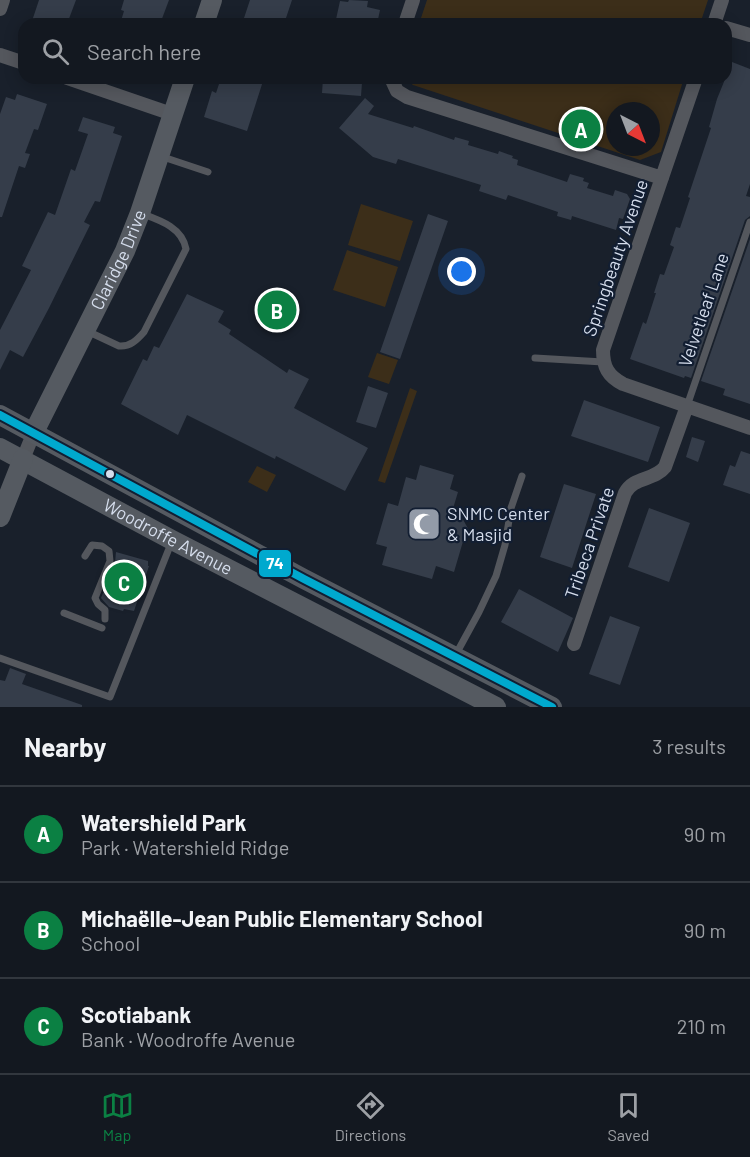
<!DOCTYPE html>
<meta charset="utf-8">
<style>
:root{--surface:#131820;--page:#1c2129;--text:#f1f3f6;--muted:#9da0a5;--line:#32373e;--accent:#0b8043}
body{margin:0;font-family:Barlow,sans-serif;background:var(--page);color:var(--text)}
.compass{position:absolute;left:606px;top:102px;width:54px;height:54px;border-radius:50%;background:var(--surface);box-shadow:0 3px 15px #0003;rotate:138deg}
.you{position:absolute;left:462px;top:272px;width:21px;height:21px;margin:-15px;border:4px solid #fff;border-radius:50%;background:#1a73e8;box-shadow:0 0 0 9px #1a73e833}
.badge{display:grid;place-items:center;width:39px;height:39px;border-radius:50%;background:var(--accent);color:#fff;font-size:20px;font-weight:700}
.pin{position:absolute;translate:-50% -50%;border:3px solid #fff;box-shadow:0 2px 6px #0006}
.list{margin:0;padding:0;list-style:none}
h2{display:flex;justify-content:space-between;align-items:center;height:78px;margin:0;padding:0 24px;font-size:26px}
h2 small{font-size:20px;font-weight:400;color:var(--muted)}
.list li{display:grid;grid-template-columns:39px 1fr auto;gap:18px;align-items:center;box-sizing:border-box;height:96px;padding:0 24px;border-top:2px solid var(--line)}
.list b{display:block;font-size:22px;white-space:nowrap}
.list p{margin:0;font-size:20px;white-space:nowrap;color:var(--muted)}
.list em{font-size:20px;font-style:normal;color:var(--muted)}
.icon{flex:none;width:33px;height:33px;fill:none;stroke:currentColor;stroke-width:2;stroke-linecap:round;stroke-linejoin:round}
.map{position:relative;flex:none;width:750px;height:707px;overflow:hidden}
.search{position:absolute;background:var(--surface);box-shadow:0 3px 15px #0003;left:18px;right:18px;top:18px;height:66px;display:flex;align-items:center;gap:15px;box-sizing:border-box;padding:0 21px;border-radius:18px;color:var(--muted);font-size:22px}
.sheet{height:366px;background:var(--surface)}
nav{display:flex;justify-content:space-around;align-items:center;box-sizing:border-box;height:84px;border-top:2px solid var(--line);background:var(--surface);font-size:16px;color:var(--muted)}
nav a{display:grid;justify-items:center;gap:3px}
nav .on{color:var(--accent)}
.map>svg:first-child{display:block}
.green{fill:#3c2e19;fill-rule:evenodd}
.building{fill:#353d4a}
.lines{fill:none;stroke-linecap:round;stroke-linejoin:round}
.lane{stroke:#54575d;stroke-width:7}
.street{stroke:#54575d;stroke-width:14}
.secondary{stroke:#555a61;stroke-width:20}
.bus-1-casing{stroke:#121e32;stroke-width:12}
.bus-1{stroke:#00a9ce;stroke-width:8}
.bus-dot{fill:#d5ddec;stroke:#121e32;stroke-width:2}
.labels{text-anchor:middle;stroke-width:4.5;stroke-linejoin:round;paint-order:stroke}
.street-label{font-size:18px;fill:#d5ddec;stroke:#121e32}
.poi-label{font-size:18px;fill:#d5ddec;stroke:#121e32;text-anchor:start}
.line-badge{stroke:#121e32;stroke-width:2}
.badge-label{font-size:16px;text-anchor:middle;font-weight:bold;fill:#fff}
</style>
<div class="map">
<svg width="750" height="707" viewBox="0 0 750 707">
<rect width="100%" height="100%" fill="#19202b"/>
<!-- green -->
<path class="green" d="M427 0H708L700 24H419Z
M405 78H684L661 152 640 160 413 85ZM615 111H651V147H615Z
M361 204 413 221 400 261 348 245Z
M347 250 398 267 385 307 333 290Z
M377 353 398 360 389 384 368 377Z
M410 388 417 391 385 483 378 481Z
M257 466 276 475 267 492 248 482Z"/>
<!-- building -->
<path class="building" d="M39 0H76L67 24H31Z
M124 0H169L160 24H120L124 11 121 10Z
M250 0H292L284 24H242Z
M349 0 368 1 367 7 380 10 377 24H335L340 1 348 2Z
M732 62 750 69V184L746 196 750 197V216L745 220 691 378 685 376 684 378 630 359 643 322 646 324 656 293H654L660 274 664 275 674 247 670 245 676 227 680 228 690 198 688 197 711 128 709 127 717 99Z
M221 78H264L247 131 204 117 212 91 216 93Z
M323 78H353L352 82 362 83 361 96 322 93Z
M17 94 47 104 38 130 34 129 25 153 30 154 25 168 19 166 2 217H0V114L6 97 15 100Z
M365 98 374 106 368 114 413 128 414 126 454 140 455 137 469 141 468 145 498 154 499 151 513 156 512 158 518 160 517 165 567 182 570 174 584 178 583 181 589 183 587 188 613 196 615 190 627 194 630 199 623 219 619 218 616 230 572 216 571 220 557 216 558 212 508 195 506 200 479 191 481 185 433 170 398 159 396 164 373 157 339 128Z
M83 117 115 127 113 133 122 136 100 202 95 201 84 222 90 225 49 308 23 357 10 350 0 370V330L31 270 22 266 48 212 55 215 71 169 75 171 88 134 78 131Z
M428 214 448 221 400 359 380 352Z
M750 239V404L723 395 725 389 701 381Z
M187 294 224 311 218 322 231 330 229 334 287 373 289 369 309 379 294 408 368 448 345 491 276 456 275 459 187 415 178 435 121 404 143 359 147 361 154 346 159 348Z
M368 386 388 393 376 428 356 422Z
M584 400 660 427 648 462 571 436Z
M692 437 705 441 698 462 686 457Z
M741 451 750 454V494L723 485 730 465 735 467Z
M420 465 454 475 450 489 458 492 452 512 460 514 471 534 464 538 454 572 436 566 432 579 382 565 387 547 376 544 388 503 398 506 406 477 416 480Z
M564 484 596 494 572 568 540 557Z
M649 508 690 523 669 582 628 567Z
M116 552 148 561V566H149L134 611 124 609 123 611 109 607 101 598 115 563Z
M519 589 573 618 558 652 501 622Z
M610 616 640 627 620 685 589 674Z
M10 668 26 674 22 684 82 705V707H0V680L5 681Z"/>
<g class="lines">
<!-- lane -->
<path class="lane" d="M160 156 208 172
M87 331 119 346C130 347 137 340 144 332L186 249C182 227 159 220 140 213
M535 358 603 362
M687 406 750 222
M85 556 92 545 102 546 109 551 110 561 95 598 98 604 105 610V619
M64 613 102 628
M455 656 479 612 496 576 505 545 511 508 522 476
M0 658 110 697 172 541"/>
<!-- street -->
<path class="street" d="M0 9 3 0
M405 24 413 0
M714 24 722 0
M726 28 750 35
M0 55 24 63
M67 78 172 114
M391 78 397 91 407 97 662 178
M696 78 603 350C603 367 608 376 623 384L750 428
M23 459 34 432
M574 644 625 493C634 476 654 481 665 467L687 406"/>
<!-- secondary -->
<g class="secondary">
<path d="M204 24 212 0"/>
<path d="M0 415 304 579 552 707"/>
<path id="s1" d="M34 432 125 251 140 213 185 78"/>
<path id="s2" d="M0 448 172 540 496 707"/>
<path d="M0 517 23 459"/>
</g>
<!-- bus-1 casing -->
<g class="bus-1-casing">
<path id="bus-1" d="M0 415 304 579 552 707"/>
</g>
<!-- bus-1 -->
<use href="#bus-1" class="bus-1"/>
</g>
<!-- icons -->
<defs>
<g id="mosque-square" transform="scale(1.725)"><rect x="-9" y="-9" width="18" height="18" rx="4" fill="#939ba8" stroke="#121e32"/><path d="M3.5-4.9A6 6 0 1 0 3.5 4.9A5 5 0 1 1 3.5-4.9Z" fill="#fff"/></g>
</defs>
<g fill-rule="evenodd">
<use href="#mosque-square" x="424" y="524"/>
</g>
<!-- markers -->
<circle class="bus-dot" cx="110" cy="474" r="5"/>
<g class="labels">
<!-- street labels -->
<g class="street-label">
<text transform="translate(616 258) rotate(-71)" y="6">Springbeauty Avenue</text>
<text dy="6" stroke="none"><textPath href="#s1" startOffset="192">Claridge Drive</textPath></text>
<text transform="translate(704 310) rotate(-71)" y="6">Velvetleaf Lane</text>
<text dy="6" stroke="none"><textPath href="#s2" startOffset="190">Woodroffe Avenue</textPath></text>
<text transform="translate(590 543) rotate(-71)" y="6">Tribeca Private</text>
</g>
<!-- poi labels -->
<g class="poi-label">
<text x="447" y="520">SNMC Center<tspan x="447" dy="21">&amp; Masjid</tspan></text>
</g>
</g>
<rect class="line-badge" x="258" y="549" width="34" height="29" rx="6" fill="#00a9ce"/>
<g class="badge-label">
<text x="275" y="569">74</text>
</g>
</svg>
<svg class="compass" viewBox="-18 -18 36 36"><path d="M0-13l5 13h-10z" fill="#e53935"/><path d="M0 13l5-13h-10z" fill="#9da0a5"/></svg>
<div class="you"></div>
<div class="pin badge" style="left:581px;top:129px">A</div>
<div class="pin badge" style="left:277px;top:310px">B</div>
<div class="pin badge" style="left:124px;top:582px">C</div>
<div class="search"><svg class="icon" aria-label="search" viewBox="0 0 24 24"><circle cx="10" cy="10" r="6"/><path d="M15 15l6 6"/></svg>Search here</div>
</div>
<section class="sheet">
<h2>Nearby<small>3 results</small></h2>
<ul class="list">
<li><span class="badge">A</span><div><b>Watershield Park</b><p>Park · Watershield Ridge</p></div><em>90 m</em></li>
<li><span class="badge">B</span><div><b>Michaëlle-Jean Public Elementary School</b><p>School</p></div><em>90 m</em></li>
<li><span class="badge">C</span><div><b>Scotiabank</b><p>Bank · Woodroffe Avenue</p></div><em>210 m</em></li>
</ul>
</section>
<nav>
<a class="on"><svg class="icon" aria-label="map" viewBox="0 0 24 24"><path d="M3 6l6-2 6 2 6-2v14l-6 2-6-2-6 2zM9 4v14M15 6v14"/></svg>Map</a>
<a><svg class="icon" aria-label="directions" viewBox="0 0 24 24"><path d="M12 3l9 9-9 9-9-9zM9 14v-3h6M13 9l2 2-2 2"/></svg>Directions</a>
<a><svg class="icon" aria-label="saved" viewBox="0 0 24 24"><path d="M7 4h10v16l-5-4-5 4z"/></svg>Saved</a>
</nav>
